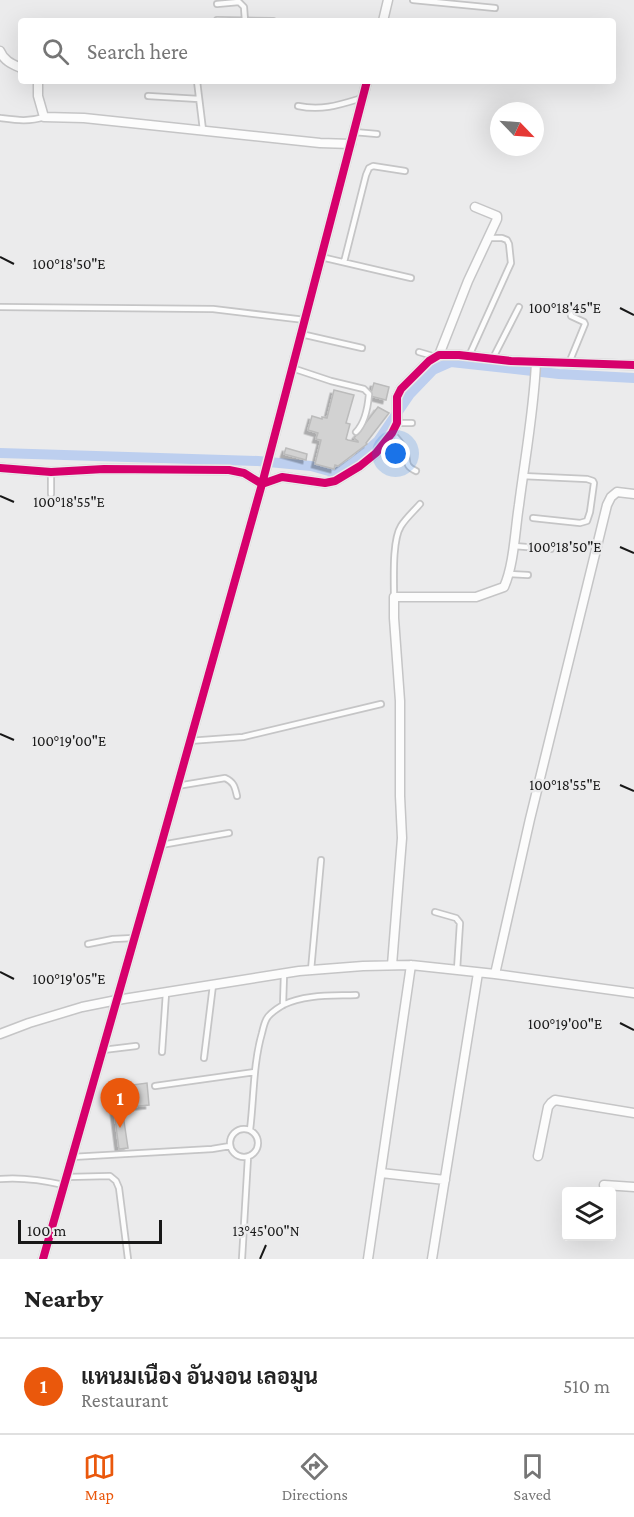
<!DOCTYPE html>
<meta charset="utf-8">
<style>
:root{--surface:#fff;--page:#f2f2f2;--text:#222;--muted:#767676;--line:#e0e0e0;--accent:#ea580c}
body{margin:0;font-family:"Crimson Pro",Sarabun,serif;background:var(--page);color:var(--text)}
.controls{position:absolute;right:18px;bottom:18px;display:grid;overflow:hidden;border-radius:6px;box-shadow:0 6px 24px #0002}
.controls button{width:54px;height:54px;display:grid;place-items:center;padding:0;border:0;border-bottom:2px solid var(--line);background:var(--surface);color:var(--text);font:30px sans-serif}
.compass{position:absolute;left:490px;top:102px;width:54px;height:54px;border-radius:50%;background:var(--surface);box-shadow:0 6px 24px #0002;rotate:115deg}
.scale{position:absolute;left:18px;bottom:15px;width:144px;box-sizing:border-box;padding-left:6px;border:3px solid #181818;border-top:0;font-size:16px;line-height:21px;white-space:nowrap;color:#181818;-webkit-text-stroke:4px #ebebec;paint-order:stroke}
.you{position:absolute;left:396px;top:454px;width:21px;height:21px;margin:-15px;border:4px solid #fff;border-radius:50%;background:#1a73e8;box-shadow:0 0 0 9px #1a73e833}
.badge{display:grid;place-items:center;width:39px;height:39px;border-radius:50%;background:var(--accent);color:#fff;font-size:20px;font-weight:700}
.pin{position:absolute;translate:-50% -50px;filter:drop-shadow(0 2px 3px #0008)}
.pin::after{content:'';position:absolute;top:32px;width:21px;height:18px;background:inherit;clip-path:polygon(0 0,100% 0,50% 100%)}
.list{margin:0;padding:0;list-style:none}
h2{display:flex;justify-content:space-between;align-items:center;height:78px;margin:0;padding:0 24px;font-size:26px}
h2 small{font-size:20px;font-weight:400;color:var(--muted)}
.list li{display:grid;grid-template-columns:39px 1fr auto;gap:18px;align-items:center;box-sizing:border-box;height:96px;padding:0 24px;border-top:2px solid var(--line)}
.list b{display:block;font-size:22px;white-space:nowrap}
.list p{margin:0;font-size:20px;white-space:nowrap;color:var(--muted)}
.list em{font-size:20px;font-style:normal;color:var(--muted)}
.icon{flex:none;width:33px;height:33px;fill:none;stroke:currentColor;stroke-width:2;stroke-linecap:round;stroke-linejoin:round}
.map{position:relative;flex:none;width:634px;height:1259px;overflow:hidden}
.search{position:absolute;background:var(--surface);box-shadow:0 6px 24px #0002;left:18px;right:18px;top:18px;height:66px;display:flex;align-items:center;gap:15px;box-sizing:border-box;padding:0 21px;border-radius:6px;color:var(--muted);font-size:22px}
.sheet{height:174px;background:var(--surface)}
nav{display:flex;justify-content:space-around;align-items:center;box-sizing:border-box;height:84px;border-top:2px solid var(--line);background:var(--surface);font-size:16px;color:var(--muted)}
nav a{display:grid;justify-items:center;gap:3px}
nav .on{color:var(--accent)}
.map>svg:first-child{display:block}
.lines{fill:none;stroke-linecap:round;stroke-linejoin:round}
.canal{stroke:#bdcfef;stroke-width:10}
.building{fill:#d2d2d2;stroke:#bbb;stroke-width:1.5;filter:url(#shadow)}
.service-casing{stroke:#c5c5c6;stroke-width:8}
.minor-casing{stroke:#c5c5c6;stroke-width:11}
.service{stroke:#fcfcfc;stroke-width:4.5}
.minor{stroke:#fcfcfc;stroke-width:8}
.cycleway-casing{stroke:#ebebec;stroke-width:11}
.cycleway{stroke:#d6006c;stroke-width:8}
.ticks{fill:none;stroke:#181818;stroke-width:2}
.ticks-label{font-size:15px;text-anchor:middle;fill:#181818;stroke:#ebebec;stroke-width:5;stroke-linejoin:round;paint-order:stroke}
</style>
<div class="map">
<svg width="634" height="1259" viewBox="0 0 634 1259">
<defs>
<filter id="shadow"><feDropShadow dx="-3.5" dy="3.5" stdDeviation="0" flood-color="#0004"/></filter>
</defs>
<rect width="100%" height="100%" fill="#ebebec"/>
<g class="lines">
<!-- canal -->
<path class="canal" d="M0 453 258 461 311 466 336 473 354 462 378 441 410 394 433 370 451 362 559 374 634 378"/>
</g>
<!-- building -->
<path class="building" d="M374 383 389 387 386 400 370 396Z
M334 390 354 395 346 423 350 424 346 439 348 440 358 442V441L354 438 378 407 389 413 366 443 367 444 338 466 335 465 334 469 315 464 321 440 316 439 318 433 308 430 312 416 322 419V417L327 418Z
M286 448 307 454 306 460 284 454Z
M147 1083 149 1105 122 1108 128 1148 119 1149 111 1088Z"/>
<g class="lines">
<!-- service casing -->
<g class="service-casing">
<path id="service" d="M413 0 495 8
M217 4 239 2 244 7 245 21
M217 20 273 21
M197 81 203 130
M148 96 199 99
M298 106C322 111 339 105 362 98
M0 118C16 120 29 122 44 117
M354 132 377 134
M321 257 411 278
M344 262 366 175 369 168 373 166 405 171
M569 306 571 316 584 322 585 324 569 363
M0 307 213 309 305 320
M301 334 362 348
M419 352 436 357
M469 356 511 263 509 244 507 240 502 238H489
M493 358 519 307
M292 368 331 381 364 389 369 394C368 406 365 423 356 432
M397 423H412
M392 433C397 438 402 444 405 450 409 461 403 465 416 471
M522 476 587 479 593 481 594 483 590 512 587 521 580 523 533 518
M51 494V472
M514 546 551 549
M509 574 528 575
M394 597C394 579 392 540 401 526 406 518 414 511 420 504
M189 741 243 737 381 704
M177 786 225 778C234 782 235 787 237 796
M161 845 229 833
M435 912 456 918 460 923 457 970
M88 944 113 939 134 938
M311 970 321 860
M283 1005 284 974
M103 1050 136 1046
M162 1052 166 993
M204 1058 213 985
M155 1086 255 1072
M230 1143a14 14 0 1 1 28 0a14 14 0 1 1-28 0Z
M250 1130C254 1098 253 1064 262 1033 263 1029 264 1024 266 1020 268 1015 278 1008 283 1005 305 994 333 996 356 995
M72 1157 212 1149 230 1146
M67 1177 110 1176 116 1181 119 1188 128 1259
M0 1179C22 1177 42 1180 64 1185
M242 1259 248 1157"/>
</g>
<!-- minor casing -->
<g class="minor-casing">
<path id="minor" d="M383 21 388 0
M0 51C4 61 12 64 21 68
M38 81V96L44 117 84 118 320 143 351 144
M439 355 468 281 497 219V216L475 207
M0 468 51 472 104 469 229 470 244 473 262 484 282 477 325 483 335 481 360 466 376 453 392 433 397 423V397L401 389 429 361 439 355H459L511 361 634 365
M392 965 402 838 400 796V701L394 618V597H476L504 587C514 565 515 530 519 505 525 458 534 410 536 362
M495 974 530 819 607 505 611 497 617 492 634 494
M0 1034 29 1023 82 1007 117 1000 299 971 363 966 411 965 495 974 634 993
M538 1156 548 1107 551 1103 555 1100 634 1113
M381 1173 445 1180
M604 1185 634 1187
M43 1259 161 845 262 484 367 81
M368 1259 411 965
M432 1259 478 973"/>
</g>
<!-- service -->
<use href="#service" class="service"/>
<!-- minor -->
<use href="#minor" class="minor"/>
<!-- cycleway casing -->
<g class="cycleway-casing">
<path id="cycleway" d="M0 468 51 472 104 469 229 470 244 473 262 484 282 477 325 483 335 481 360 466 376 453 392 433 397 423V397L401 389 429 361 439 355H459L511 361 634 365
M43 1259 161 845 262 484 367 81"/>
</g>
<!-- cycleway -->
<use href="#cycleway" class="cycleway"/>
</g>
<!-- ticks -->
<path class="ticks" d="M0 257 14 264M620 308 634 315M0 496 14 502M620 547 634 553M0 734 14 740M620 785 634 791M0 972 14 979M620 1023 634 1030M260 1259 266 1245"/>
<g class="ticks-label">
<text x="69" y="269">100°18'50"E</text>
<text x="565" y="313">100°18'45"E</text>
<text x="69" y="507">100°18'55"E</text>
<text x="565" y="552">100°18'50"E</text>
<text x="69" y="746">100°19'00"E</text>
<text x="565" y="790">100°18'55"E</text>
<text x="69" y="984">100°19'05"E</text>
<text x="565" y="1029">100°19'00"E</text>
<text x="266" y="1236">13°45'00"N</text>
</g>
</svg>
<div class="controls">
<button><svg class="icon" aria-label="layers" viewBox="0 0 24 24"><path d="M12 4l9 5-9 5-9-5zM3 14l9 5 9-5"/></svg></button>
</div>
<svg class="compass" viewBox="-18 -18 36 36"><path d="M0-13l5 13h-10z" fill="#e53935"/><path d="M0 13l5-13h-10z" fill="#767676"/></svg>
<div class="scale">100 m</div>
<div class="you"></div>
<div class="pin badge" style="left:120px;top:1128px">1</div>
<div class="search"><svg class="icon" aria-label="search" viewBox="0 0 24 24"><circle cx="10" cy="10" r="6"/><path d="M15 15l6 6"/></svg>Search here</div>
</div>
<section class="sheet">
<h2>Nearby<small></small></h2>
<ul class="list">
<li><span class="badge">1</span><div><b>แหนมเนือง อันงอน เลอมูน</b><p>Restaurant</p></div><em>510 m</em></li>
</ul>
</section>
<nav>
<a class="on"><svg class="icon" aria-label="map" viewBox="0 0 24 24"><path d="M3 6l6-2 6 2 6-2v14l-6 2-6-2-6 2zM9 4v14M15 6v14"/></svg>Map</a>
<a><svg class="icon" aria-label="directions" viewBox="0 0 24 24"><path d="M12 3l9 9-9 9-9-9zM9 14v-3h6M13 9l2 2-2 2"/></svg>Directions</a>
<a><svg class="icon" aria-label="saved" viewBox="0 0 24 24"><path d="M7 4h10v16l-5-4-5 4z"/></svg>Saved</a>
</nav>
